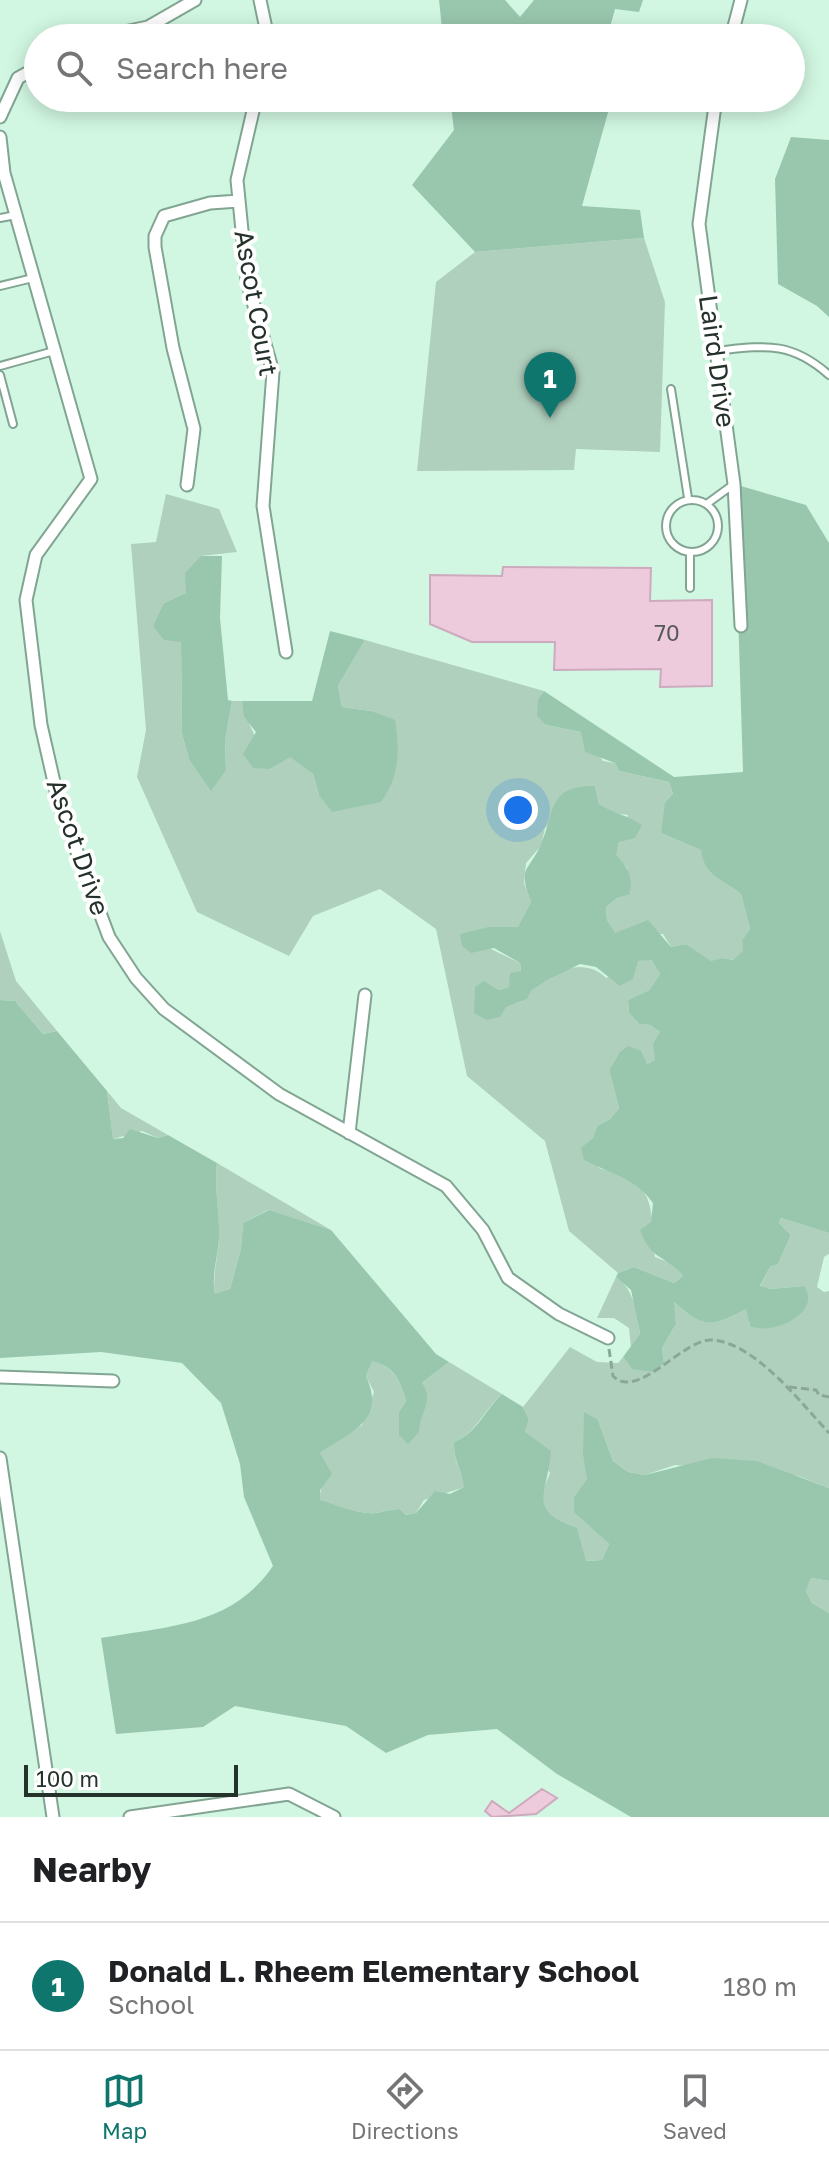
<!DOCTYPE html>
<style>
:root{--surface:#fff;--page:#f6f6f6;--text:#202124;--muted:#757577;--line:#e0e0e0;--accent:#0f766e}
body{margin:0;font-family:"Golos Text",sans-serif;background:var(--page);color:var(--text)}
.scale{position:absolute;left:24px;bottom:20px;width:214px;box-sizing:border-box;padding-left:8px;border:4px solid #24322b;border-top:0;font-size:22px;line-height:28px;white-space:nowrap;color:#24322b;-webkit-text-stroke:6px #fff;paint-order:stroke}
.you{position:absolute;left:518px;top:810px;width:28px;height:28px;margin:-20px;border:6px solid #fff;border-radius:50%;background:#1a73e8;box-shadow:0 0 0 12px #1a73e833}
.badge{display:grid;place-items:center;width:52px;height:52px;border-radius:50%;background:var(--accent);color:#fff;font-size:26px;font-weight:700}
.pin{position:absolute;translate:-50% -66px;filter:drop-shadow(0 2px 4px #0008)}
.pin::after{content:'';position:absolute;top:42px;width:28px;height:24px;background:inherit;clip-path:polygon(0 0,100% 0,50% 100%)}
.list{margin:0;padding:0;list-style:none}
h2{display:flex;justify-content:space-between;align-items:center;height:104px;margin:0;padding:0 32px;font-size:34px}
h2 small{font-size:26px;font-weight:400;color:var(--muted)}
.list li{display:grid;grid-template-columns:52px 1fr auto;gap:24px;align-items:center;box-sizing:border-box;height:128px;padding:0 32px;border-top:2px solid var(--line)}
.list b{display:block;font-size:30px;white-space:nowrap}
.list p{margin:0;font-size:26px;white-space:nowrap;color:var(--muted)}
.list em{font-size:26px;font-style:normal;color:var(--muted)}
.icon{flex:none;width:44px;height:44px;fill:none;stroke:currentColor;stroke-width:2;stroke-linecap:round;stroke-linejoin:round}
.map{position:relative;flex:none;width:829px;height:1817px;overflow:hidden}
.search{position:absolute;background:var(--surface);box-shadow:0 4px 20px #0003;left:24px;right:24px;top:24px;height:88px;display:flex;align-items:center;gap:20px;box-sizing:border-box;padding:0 28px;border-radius:44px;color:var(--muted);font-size:30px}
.sheet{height:232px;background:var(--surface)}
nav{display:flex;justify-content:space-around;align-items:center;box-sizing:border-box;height:112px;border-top:2px solid var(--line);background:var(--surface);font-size:22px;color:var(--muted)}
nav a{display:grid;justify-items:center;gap:4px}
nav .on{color:var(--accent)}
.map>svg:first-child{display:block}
.green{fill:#b0d0be}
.forest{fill:#99c7ae}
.building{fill:#eecadd;stroke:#cdaabd;stroke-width:2}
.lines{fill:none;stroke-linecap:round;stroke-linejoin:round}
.service-casing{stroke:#81a592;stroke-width:10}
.minor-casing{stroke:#81a592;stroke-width:15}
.path{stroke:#8ba798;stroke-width:3;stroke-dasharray:8 4;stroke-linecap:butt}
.service{stroke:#fff;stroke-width:6}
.minor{stroke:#fff;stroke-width:11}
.labels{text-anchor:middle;stroke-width:8;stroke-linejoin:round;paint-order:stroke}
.number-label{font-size:22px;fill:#565858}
.street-label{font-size:26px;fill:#24322b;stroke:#fff}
</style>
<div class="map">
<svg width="829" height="1817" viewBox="0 0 829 1817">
<rect width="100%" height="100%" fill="#d1f7e2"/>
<!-- green -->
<path class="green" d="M644 238 665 302 660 452 576 449 574 470 417 471 436 282 475 252Z
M166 494 219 509 237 552 201 556 186 593 164 603 181 642 182 734 189 759 226 770 225 741 232 701H242C245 721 262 747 270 769L290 756 313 774 319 795 371 711 342 707 338 686 365 640 544 691 538 699 546 725 581 732 603 761 615 763 619 771 669 782 673 794 661 833 702 850C704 876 722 879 741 894L750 929 742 940 744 951 733 960 723 958 711 962 686 944 671 947 663 934H615L607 920 606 907 617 898 629 895 627 868 615 855 628 815 611 813 599 804 595 786 545 828 541 846 526 863 524 883 531 902 518 928 460 934 520 963 521 971 509 987 498 990 506 1007C512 1004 518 1003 524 1000 531 996 527 996 532 990 551 969 586 957 606 978L638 961 652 959 660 974 651 990 628 1000 629 1013 639 1024 650 1025 660 1032 655 1060 647 1064 619 1053 609 1070 619 1108 610 1119 597 1126 593 1138 599 1168C660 1185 649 1204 655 1257L673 1264 683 1276 674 1283 634 1267 618 1273 569 1231 545 1141 467 1076 436 929 380 889 313 916 289 956 197 912 137 777 146 730 131 544 156 542Z
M0 931 16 981 57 1031 43 1034 15 1001 0 1000Z
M107 1091 121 1108 168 1135 158 1138 142 1131 113 1139Z
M217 1163 331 1230 268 1210 243 1223 241 1249 230 1289 215 1295C212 1275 218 1258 219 1239 220 1212 214 1191 217 1163Z
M781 1218 829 1233V1254L824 1257 817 1287 824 1292 829 1291V1488L798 1476 675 1465 645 1475 628 1472 613 1461 598 1420 583 1456 588 1479 574 1497V1511L609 1544 602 1560 585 1561 577 1529 559 1523 544 1511 541 1495 550 1473 525 1432 529 1419 523 1407 570 1347 597 1362 618 1363 623 1357 632 1369 664 1363 662 1348 676 1324 673 1301C702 1328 713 1328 747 1308L750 1326 804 1286 770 1289 760 1287 770 1267 778 1264 791 1235 779 1223Z
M616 1277C636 1291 635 1312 640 1334L631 1348 629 1328 614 1318H597Z
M372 1360C394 1367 400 1380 406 1401L399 1412 400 1423 419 1416 421 1384 449 1362 502 1394C483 1411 478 1431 454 1442 453 1460 461 1470 465 1487L424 1500 416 1513 406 1515 400 1509C391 1509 383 1512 375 1513 360 1515 335 1504 319 1500L325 1467 320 1453 362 1425 374 1392 366 1376Z
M811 1578 829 1581V1613L812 1603 806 1591Z"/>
<!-- forest -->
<path class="forest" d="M439 0H505L520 17 534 0H643L639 12 615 9 607 38H443Z
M450 98H612L582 206 640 210 644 238 475 252 412 185 454 130Z
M791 137 829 140V317L817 306 778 284 775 179Z
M734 484 806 505 829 543V1233L781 1218 779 1223 791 1235 778 1264 770 1267 760 1286 770 1289 804 1286C823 1313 773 1336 750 1326L746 1309C712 1327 704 1329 674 1302L676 1324 662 1348 664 1363 653 1372 632 1369 623 1357 640 1334 631 1290 616 1277 618 1273 634 1267 674 1283 683 1276C665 1254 652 1262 640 1230L651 1222 653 1203C634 1177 611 1174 584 1160L581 1148 593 1138 597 1126 610 1119 619 1108 609 1070 619 1053 628 1046 641 1051 647 1064 655 1060 653 1044 660 1032 650 1025 639 1024 629 1013 628 1000 650 990 660 974 652 960 638 961 633 979 620 986 596 967 580 964 547 980 532 990 527 999 506 1007 500 1017 487 1020 474 1013 475 987 484 981 498 990 509 987 510 973 521 971 520 963 494 948 471 953 462 946 460 934 489 927H518L531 902C517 866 529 872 541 844 555 813 547 785 595 786L599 804C613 814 628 815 642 825L635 838 619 842 616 855C628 868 634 877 629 895L617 898 606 907 607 920 615 933 648 920 671 947 686 944 711 961 723 958 733 960 743 951 742 940 750 929 741 894C722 879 704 876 701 850L661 833 665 803 673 794 669 782 619 771 615 763 585 752 581 732 546 725 537 716 538 699 544 691 674 777 743 772Z
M201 556H222L220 618 228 700 232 701 225 741 226 770 211 791 189 759 182 734 181 642 164 640 153 626 164 603 186 593 185 573Z
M330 631 365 640 338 686 342 707 371 711 395 720C400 750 400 776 381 802L332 812 319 795 313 774 290 757 270 769 253 768 243 754 256 732 244 717 242 701H312Z
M0 1000 15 1001 43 1034 57 1031 107 1091 113 1139 123 1138 130 1129 158 1138 168 1135 217 1163C214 1191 220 1212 219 1238 218 1258 211 1275 215 1294L230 1289 241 1249 243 1223 269 1210 331 1230 436 1354 449 1362 422 1383C435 1401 419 1413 419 1432L408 1444 399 1435V1412L406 1401C400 1380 394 1366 372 1361L366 1376C386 1421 353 1430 320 1453L332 1474 320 1490V1500C335 1504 360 1515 375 1513 384 1512 391 1509 400 1509L406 1515 416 1513 435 1491 450 1494 464 1487C462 1470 453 1460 454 1442 479 1431 484 1411 502 1394L523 1407 529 1419 525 1432 551 1451C549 1492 524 1510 577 1528L586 1561 602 1560 609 1544 574 1512V1497L587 1479 583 1456 584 1412 598 1420 613 1461 628 1472 645 1475 712 1458 757 1461 829 1488V1581L811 1578 806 1591 812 1603 829 1613V1817H631L557 1774 497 1729 428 1735 386 1753 346 1726 235 1706 203 1727 116 1734 101 1638C168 1626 232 1626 273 1566L244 1497 240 1464 221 1403 182 1363 101 1352 0 1358Z"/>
<!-- building -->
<path class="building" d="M503 567 651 568 650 601 712 600V686L660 687 661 669 554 670 555 642H472L430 624V575L502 576Z
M542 1789 557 1798 536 1814 492 1817 485 1811 492 1801 509 1813Z"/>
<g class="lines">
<!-- service casing -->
<g class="service-casing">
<path id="service" d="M0 218 16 215
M0 286 33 278
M715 351C763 346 790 340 829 375
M0 366 54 351
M0 375 13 424
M671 389 688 498
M666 526a26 26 0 1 1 52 0a26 26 0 1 1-52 0Z
M708 503 734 484
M690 588V552"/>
</g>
<!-- minor casing -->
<g class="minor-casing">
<path id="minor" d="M260 0 268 38
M96 38 148 27 195 0
M731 38 741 0
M256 98 237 180 247 281 273 372 263 506 286 652
M716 98 699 224 734 484 741 626
M0 117 18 78 38 67
M0 137 4 173 91 479 36 555 26 600 41 725 59 804 109 937 136 978 164 1009 279 1094 446 1186 483 1230 508 1278 559 1314 608 1338
M187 485 194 429 173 348 155 247V236L164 216 210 203 239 201
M349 1133 365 995
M0 1377 113 1381
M0 1458 53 1817
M130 1817 289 1794 334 1817"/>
</g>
<!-- path -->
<path class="path" d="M609 1349 613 1376C637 1401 681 1341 710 1340 753 1340 802 1404 829 1433
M789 1387 816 1390 819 1395 829 1397"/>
<!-- service -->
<use href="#service" class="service"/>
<!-- minor -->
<use href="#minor" class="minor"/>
</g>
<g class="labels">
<!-- number labels -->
<g class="number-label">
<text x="667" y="641">70</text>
</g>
<!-- street labels -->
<g class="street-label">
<text transform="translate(256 303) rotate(80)" y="9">Ascot Court</text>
<text transform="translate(717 361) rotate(82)" y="9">Laird Drive</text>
<text transform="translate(78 847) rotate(71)" y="9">Ascot Drive</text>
</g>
</g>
</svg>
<div class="scale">100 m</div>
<div class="you"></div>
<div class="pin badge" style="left:550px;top:418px">1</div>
<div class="search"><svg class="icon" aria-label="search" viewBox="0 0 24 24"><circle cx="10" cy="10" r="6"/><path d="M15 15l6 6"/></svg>Search here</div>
</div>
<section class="sheet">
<h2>Nearby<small></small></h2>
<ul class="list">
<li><span class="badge">1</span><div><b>Donald L. Rheem Elementary School</b><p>School</p></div><em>180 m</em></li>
</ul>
</section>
<nav>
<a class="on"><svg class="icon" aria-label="map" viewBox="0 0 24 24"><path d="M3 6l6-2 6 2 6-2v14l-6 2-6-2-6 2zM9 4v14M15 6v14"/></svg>Map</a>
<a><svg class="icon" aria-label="directions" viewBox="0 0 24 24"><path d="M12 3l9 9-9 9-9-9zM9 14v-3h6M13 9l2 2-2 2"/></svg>Directions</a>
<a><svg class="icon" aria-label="saved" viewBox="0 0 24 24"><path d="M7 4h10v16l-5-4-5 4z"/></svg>Saved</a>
</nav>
